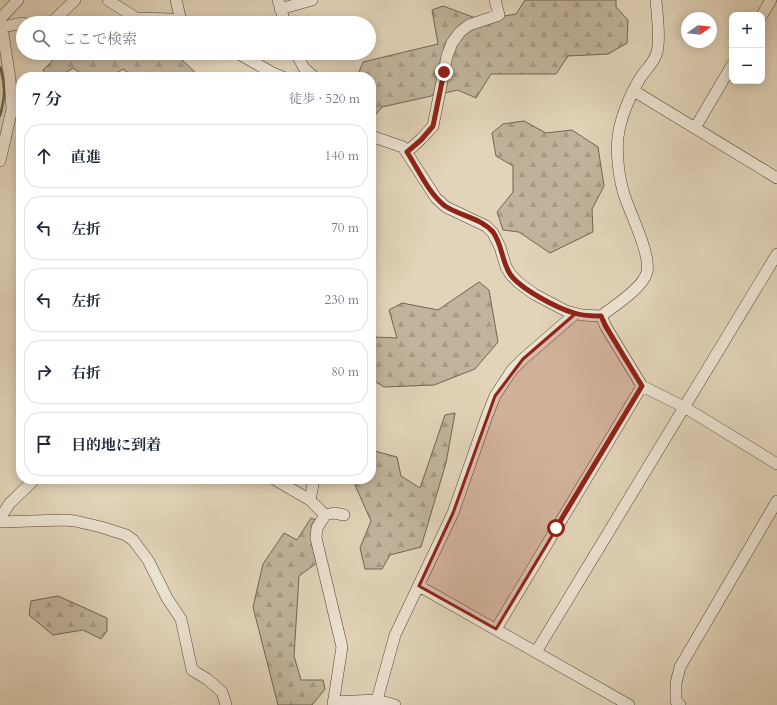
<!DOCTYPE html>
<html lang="ja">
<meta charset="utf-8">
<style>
:root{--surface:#fff;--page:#f2f2f3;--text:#1f2937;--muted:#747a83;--line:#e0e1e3}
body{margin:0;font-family:Cardo,"Noto Serif JP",serif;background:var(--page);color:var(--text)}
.controls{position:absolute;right:12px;top:12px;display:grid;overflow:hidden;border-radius:8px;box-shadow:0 2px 10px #0003}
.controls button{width:36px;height:36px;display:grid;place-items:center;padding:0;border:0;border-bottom:1px solid var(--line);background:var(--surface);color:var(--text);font:20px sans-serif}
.compass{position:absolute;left:681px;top:12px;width:36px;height:36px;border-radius:50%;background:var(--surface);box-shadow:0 2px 10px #0003;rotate:75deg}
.stop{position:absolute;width:12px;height:12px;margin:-9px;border:3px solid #8f2418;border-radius:50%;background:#fff}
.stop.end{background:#8f2418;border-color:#fff;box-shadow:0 1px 4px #0008}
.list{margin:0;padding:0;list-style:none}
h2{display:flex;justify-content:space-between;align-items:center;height:52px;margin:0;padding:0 16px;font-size:17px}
h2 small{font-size:13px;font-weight:400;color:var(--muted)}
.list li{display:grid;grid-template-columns:26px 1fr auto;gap:12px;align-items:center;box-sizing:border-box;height:64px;margin:0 8px 8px;padding:0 8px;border:1px solid var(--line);border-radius:16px}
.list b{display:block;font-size:15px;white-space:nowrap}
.list em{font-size:13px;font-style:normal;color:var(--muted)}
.icon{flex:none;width:22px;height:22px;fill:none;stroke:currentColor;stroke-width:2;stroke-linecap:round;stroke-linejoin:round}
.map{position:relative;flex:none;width:777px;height:705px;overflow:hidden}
.search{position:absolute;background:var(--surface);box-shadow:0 2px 10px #0003;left:16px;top:16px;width:360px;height:44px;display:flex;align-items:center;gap:10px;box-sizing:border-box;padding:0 14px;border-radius:22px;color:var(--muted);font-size:15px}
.panel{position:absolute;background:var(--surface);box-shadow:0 2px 10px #0003;left:16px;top:72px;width:360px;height:412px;border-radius:16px}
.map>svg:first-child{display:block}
.forest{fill:url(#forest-firs);stroke:#706454}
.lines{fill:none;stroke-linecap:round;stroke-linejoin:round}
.stream{stroke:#6c6150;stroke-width:2.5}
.minor-casing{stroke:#504537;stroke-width:12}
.minor{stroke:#ece3d2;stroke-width:11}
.route{stroke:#8f2418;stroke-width:5}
.marked{fill:#8f2418;fill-opacity:0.2;stroke:#8f2418;stroke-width:3;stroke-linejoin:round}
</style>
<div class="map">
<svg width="777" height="705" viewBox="0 0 777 705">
<defs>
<pattern id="forest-firs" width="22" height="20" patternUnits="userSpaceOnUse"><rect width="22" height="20" fill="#c1b49c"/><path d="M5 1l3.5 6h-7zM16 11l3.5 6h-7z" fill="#a59a85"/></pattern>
</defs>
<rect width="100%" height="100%" fill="#e2d4b9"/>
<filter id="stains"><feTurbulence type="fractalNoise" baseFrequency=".005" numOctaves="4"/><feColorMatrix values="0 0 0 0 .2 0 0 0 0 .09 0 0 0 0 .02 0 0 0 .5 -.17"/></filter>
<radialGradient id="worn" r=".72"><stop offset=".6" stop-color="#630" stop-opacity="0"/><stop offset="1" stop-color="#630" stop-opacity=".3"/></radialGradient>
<!-- forest -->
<path class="forest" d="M525 0H616V7L628 20 627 43 608 54 568 56 556 74H491L476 98 458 90 382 107 371 120V77H357L363 62 438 44 432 10 443 6 481 20 516 14Z
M60 53H156L179 57 200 77H134L123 69 111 77H86L73 68 58 77H46L43 70Z
M524 121 546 133 572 130 598 147 604 186 592 209 593 232 550 253 519 232 503 230 497 212 513 192V166L496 156 492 133 503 124Z
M479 282 489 290 498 342 475 369 434 385 384 387 371 379V339L374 337 397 338 389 310 402 303 438 310Z
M455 413 446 463 421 547 390 555 382 569H365L360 548 371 521 355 485 353 479H371V450L397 457 401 476 420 488 445 415Z
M311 518 318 521V562L299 576 294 656 301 680H323L325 689 312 705H278L253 607 263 564 284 533 297 540Z
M58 596 107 618V631L101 639 83 630 53 635 29 615 31 601Z"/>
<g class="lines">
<!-- stream -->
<path class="stream" d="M0 67C6 85 5 97 0 116"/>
<!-- minor casing -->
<g class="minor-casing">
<path id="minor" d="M108 0 136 18 170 19 184 23
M176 0 181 21
M278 0 285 23
M280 9 312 0
M762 15 771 0
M0 19 18 0
M0 22 2 27 10 79 12 109 0 161
M47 23 53 21 75 0
M2 27 23 23
M237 53 273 73 283 77
M296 53 304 68 314 77
M634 91 777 178
M695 128 732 65
M371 136 403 147 436 198 446 207 486 226 493 233 500 247 506 267 511 275 519 283 534 294 566 311 582 315 601 316C614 306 643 288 647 272 651 255 631 215 625 197 619 180 616 154 618 137 620 119 630 95 639 80 644 71 653 64 656 55 661 43 657 13 656 0
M407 152 421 139 433 126 447 56 452 43 460 32 469 25 499 15 495 0
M601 316 606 327 642 386 684 407 777 464
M274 479 310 500 325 515
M310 500 314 479
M0 518 10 503 35 479
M0 522 64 520 75 521 101 527 126 535 133 540 148 560 167 598 181 619 192 670 207 679 222 692 226 705
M419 586 629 705
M496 629 642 386
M536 652 777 254
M377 700 395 635 453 513 487 416 495 396 512 370 523 359 575 314
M333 702 377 700 395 705
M333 705 342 647 316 538 317 528 325 515 334 513 344 515
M680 705 676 701V683L680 667 777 501"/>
</g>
<!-- minor -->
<use href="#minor" class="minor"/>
</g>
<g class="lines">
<!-- route -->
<path class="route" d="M444 72 433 126 421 140 407 152C418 169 429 194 445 206 460 216 481 218 493 232 502 244 502 262 510 274 520 289 557 308 574 313 583 316 592 316 601 316L606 327 642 386 556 528"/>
</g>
<!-- marked area -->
<path class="marked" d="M575 314 601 316 642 386 496 629 419 586 453 513 495 396 523 359Z"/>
<rect width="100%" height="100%" filter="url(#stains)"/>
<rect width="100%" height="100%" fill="url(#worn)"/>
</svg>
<div class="controls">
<button>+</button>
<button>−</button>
</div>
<svg class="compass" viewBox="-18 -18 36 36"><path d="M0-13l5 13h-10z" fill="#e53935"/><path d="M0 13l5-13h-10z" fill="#747a83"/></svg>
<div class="stop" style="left:556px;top:528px"></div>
<div class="stop end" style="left:444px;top:72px"></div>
<div class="search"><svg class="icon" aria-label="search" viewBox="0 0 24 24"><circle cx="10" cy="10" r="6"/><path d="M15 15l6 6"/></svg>ここで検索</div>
<section class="panel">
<h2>7 分<small>徒歩 · 520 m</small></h2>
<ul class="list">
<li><svg class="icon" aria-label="ahead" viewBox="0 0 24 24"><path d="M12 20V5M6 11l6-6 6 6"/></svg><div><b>直進</b></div><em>140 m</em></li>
<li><svg class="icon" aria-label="left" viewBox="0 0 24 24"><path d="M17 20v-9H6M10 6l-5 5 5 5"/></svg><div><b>左折</b></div><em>70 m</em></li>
<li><svg class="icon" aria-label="left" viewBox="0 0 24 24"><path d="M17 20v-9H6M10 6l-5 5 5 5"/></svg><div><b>左折</b></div><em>230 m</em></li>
<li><svg class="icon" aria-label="right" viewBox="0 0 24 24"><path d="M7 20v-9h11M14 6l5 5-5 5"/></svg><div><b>右折</b></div><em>80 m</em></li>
<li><svg class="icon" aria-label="arrive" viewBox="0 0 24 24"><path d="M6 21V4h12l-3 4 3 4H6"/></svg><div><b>目的地に到着</b></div></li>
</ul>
</section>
</div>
